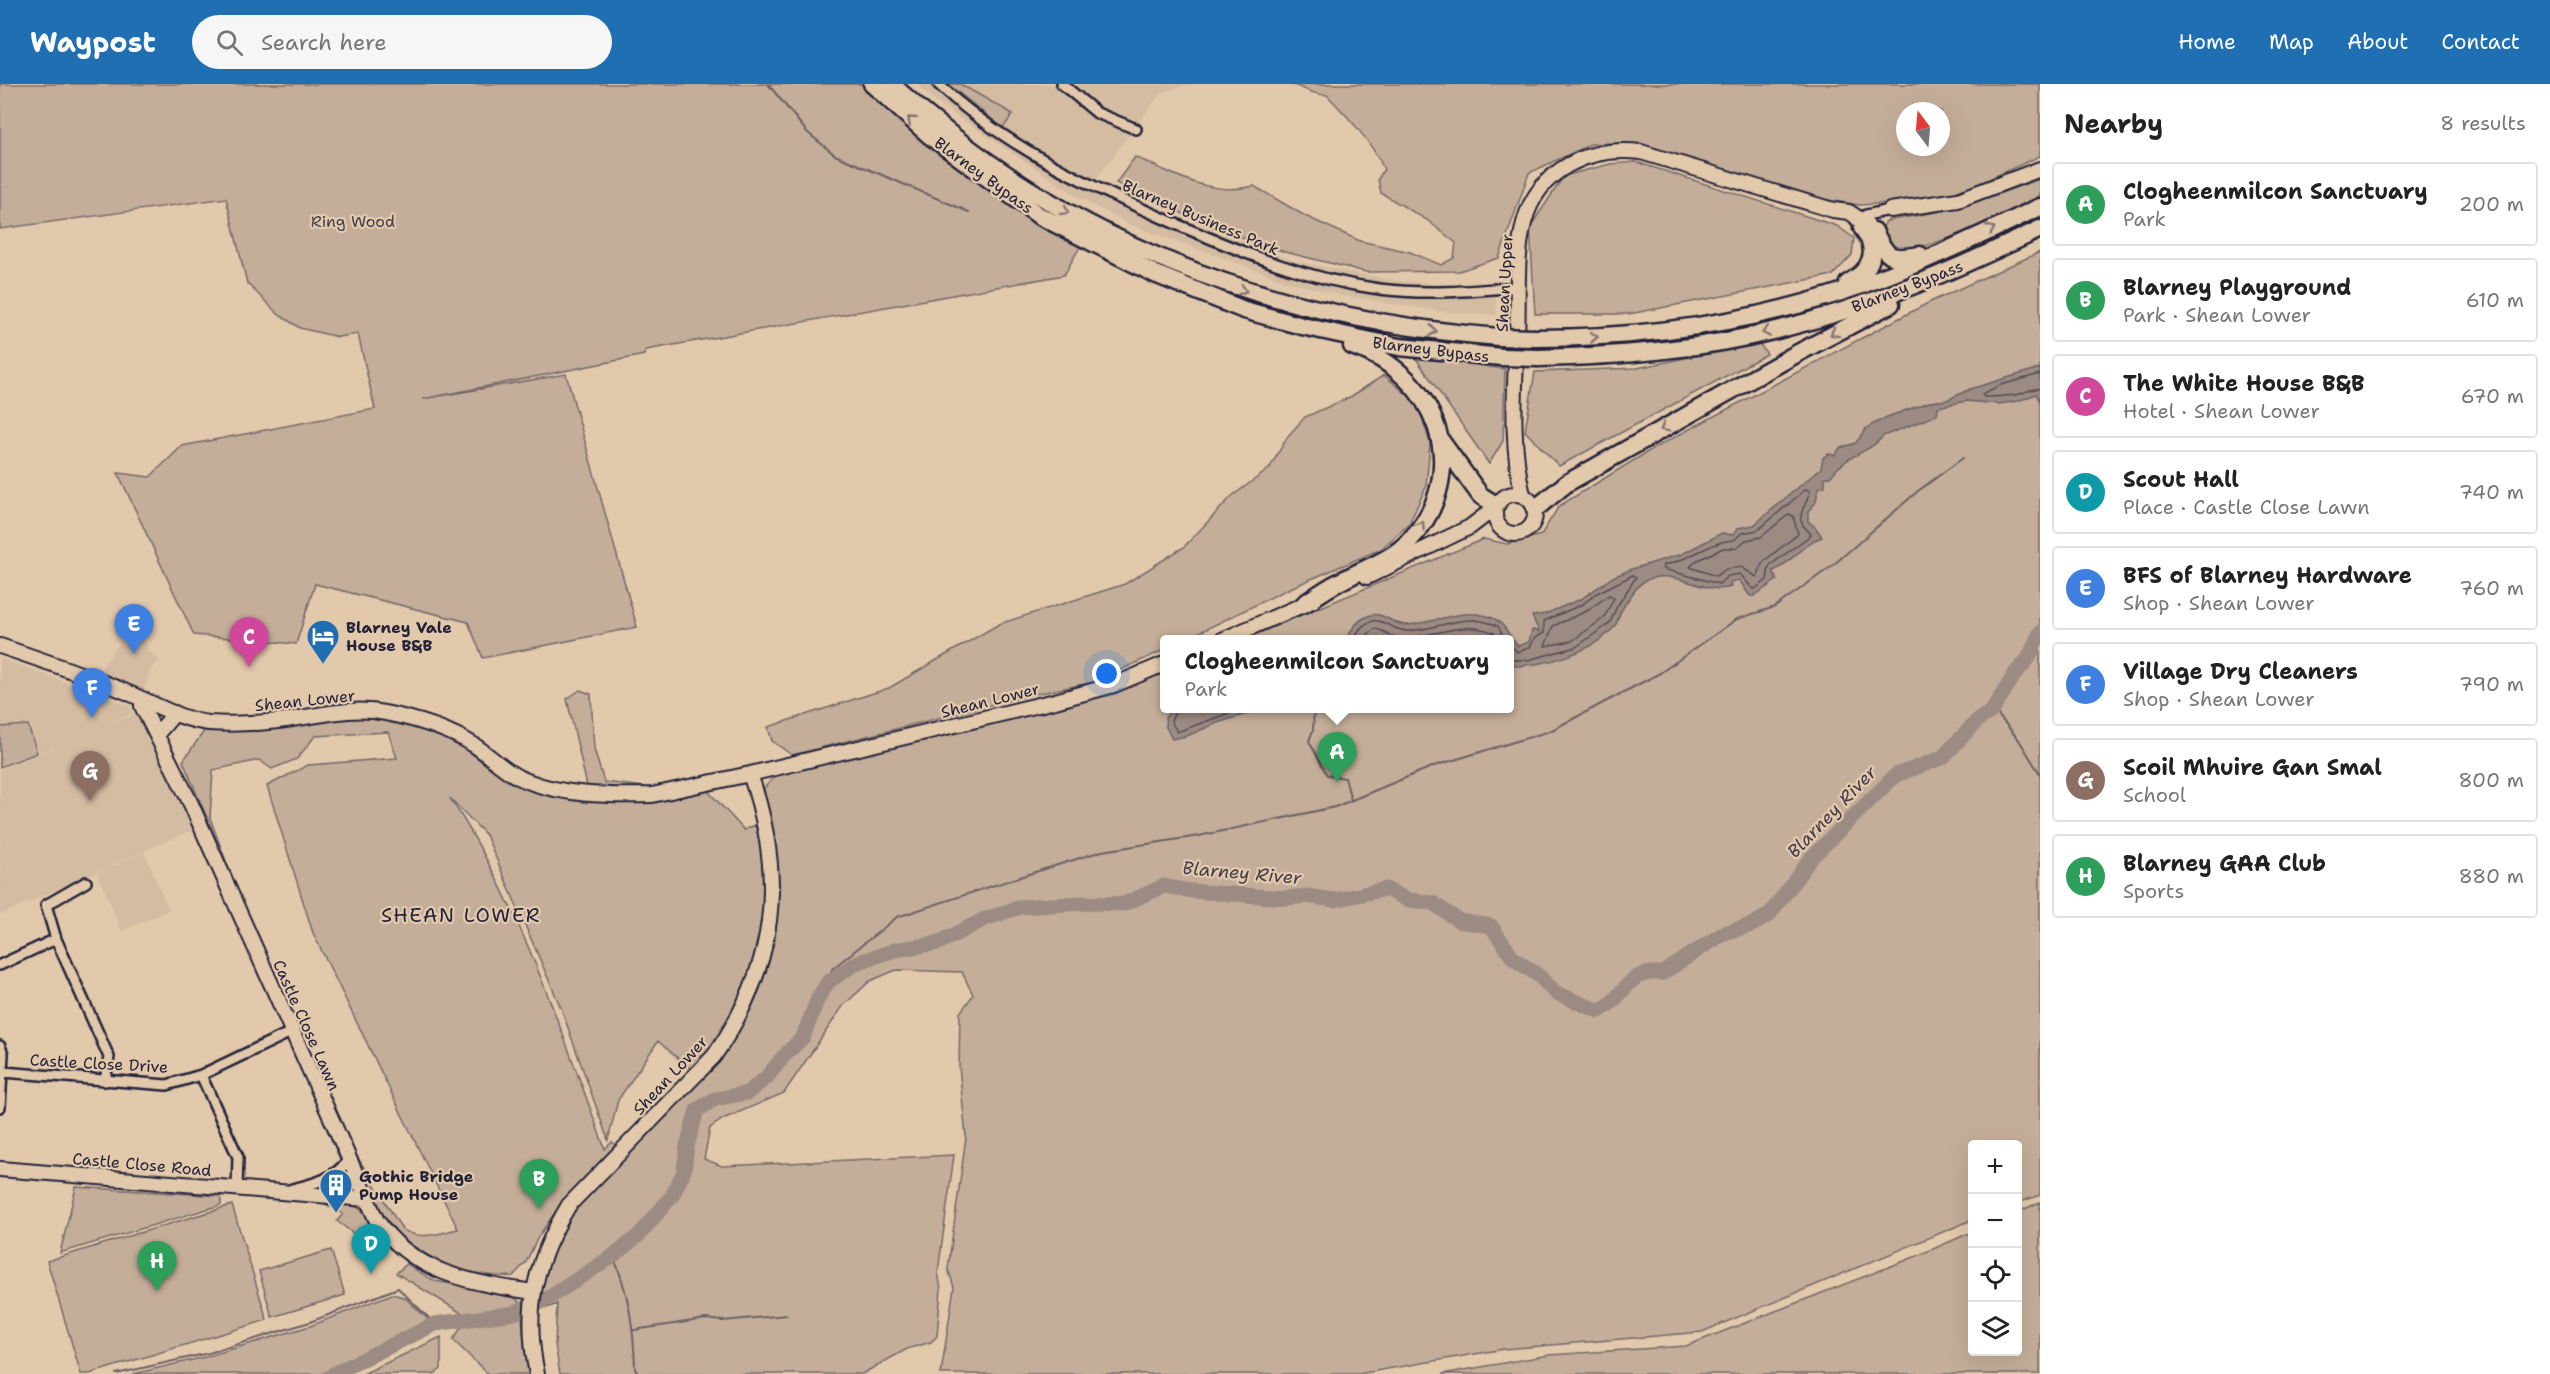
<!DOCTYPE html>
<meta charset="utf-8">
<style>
:root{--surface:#fff;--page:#f6f6f6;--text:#222;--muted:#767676;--line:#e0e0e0;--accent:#1f6fb2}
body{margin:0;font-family:"Shantell Sans",sans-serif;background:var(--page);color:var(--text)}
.controls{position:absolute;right:18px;bottom:18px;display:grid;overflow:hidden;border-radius:6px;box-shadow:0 6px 24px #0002}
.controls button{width:54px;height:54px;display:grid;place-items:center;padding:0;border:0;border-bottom:2px solid var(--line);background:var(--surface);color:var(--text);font:30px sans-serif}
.compass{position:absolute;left:1896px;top:18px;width:54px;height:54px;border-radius:50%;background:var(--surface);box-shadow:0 6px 24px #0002;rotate:344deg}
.you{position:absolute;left:1107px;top:590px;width:21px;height:21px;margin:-15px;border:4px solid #fff;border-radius:50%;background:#1a73e8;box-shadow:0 0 0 9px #1a73e833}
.badge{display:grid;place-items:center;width:39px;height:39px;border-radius:50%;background:var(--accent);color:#fff;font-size:20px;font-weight:700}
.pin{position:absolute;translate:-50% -50px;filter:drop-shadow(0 2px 3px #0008)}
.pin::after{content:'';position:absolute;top:32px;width:21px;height:18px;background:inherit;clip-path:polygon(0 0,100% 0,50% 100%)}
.popup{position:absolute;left:1160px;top:551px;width:354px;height:78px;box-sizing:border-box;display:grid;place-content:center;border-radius:6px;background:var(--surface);filter:drop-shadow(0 2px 4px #0005);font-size:20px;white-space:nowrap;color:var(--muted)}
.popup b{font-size:22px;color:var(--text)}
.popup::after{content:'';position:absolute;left:50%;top:100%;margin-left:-12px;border:12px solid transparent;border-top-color:var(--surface)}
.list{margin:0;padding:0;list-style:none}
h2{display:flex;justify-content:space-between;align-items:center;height:78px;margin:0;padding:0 24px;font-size:26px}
h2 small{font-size:20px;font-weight:400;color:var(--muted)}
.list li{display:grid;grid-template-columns:39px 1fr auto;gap:18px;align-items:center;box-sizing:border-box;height:84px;margin:0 12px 12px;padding:0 12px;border:2px solid var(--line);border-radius:6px}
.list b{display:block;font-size:22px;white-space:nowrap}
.list p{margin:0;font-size:20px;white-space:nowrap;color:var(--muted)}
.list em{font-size:20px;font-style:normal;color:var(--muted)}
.icon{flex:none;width:33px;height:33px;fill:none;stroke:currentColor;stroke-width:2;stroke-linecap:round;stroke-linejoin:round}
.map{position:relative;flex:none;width:2040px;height:1290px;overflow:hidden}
header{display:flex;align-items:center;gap:36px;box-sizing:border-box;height:84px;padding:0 30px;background:var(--accent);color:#fff}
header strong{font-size:28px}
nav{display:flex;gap:33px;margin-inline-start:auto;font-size:21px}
.search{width:420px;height:54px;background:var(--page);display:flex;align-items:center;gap:15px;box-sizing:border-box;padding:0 21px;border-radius:33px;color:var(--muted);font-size:22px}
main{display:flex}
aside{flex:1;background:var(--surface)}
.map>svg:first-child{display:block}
.built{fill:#d4bca2}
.green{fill:#c4ae99;stroke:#73686a;stroke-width:1.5;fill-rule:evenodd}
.water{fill:#9c8b82;stroke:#6b6166;stroke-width:1.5}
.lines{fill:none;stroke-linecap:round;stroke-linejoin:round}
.shore{stroke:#534c57;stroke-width:1.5}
.stream{stroke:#6b6166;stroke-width:2}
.river{stroke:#9c8b82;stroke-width:15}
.street-casing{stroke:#22223b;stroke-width:14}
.secondary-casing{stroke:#22223b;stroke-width:18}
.highway-casing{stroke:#22223b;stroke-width:21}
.street{stroke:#e3c9ab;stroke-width:9}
.secondary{stroke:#e3c9ab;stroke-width:14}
.highway{stroke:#e3c9ab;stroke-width:16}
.highway-bridge-casing{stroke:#22223b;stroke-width:21;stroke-linecap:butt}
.highway-bridge{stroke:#e3c9ab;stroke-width:16}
.oneway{stroke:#827673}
.labels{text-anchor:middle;stroke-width:4.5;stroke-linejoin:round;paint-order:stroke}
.street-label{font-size:16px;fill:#22223b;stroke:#e3c9ab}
.park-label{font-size:16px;fill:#423e4e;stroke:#e3c9ab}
.poi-label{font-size:16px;font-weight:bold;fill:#22223b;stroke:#e3c9ab;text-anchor:start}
.water-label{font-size:18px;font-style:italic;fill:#403c4d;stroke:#e3c9ab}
.quarter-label{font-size:20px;letter-spacing:1.5px;fill:#22223b;stroke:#e3c9ab}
</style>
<header>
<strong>Waypost</strong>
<div class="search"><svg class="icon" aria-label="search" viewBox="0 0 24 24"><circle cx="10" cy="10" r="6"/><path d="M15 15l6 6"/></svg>Search here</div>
<nav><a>Home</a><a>Map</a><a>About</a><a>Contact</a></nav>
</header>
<main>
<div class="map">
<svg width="2040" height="1290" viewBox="0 0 2040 1290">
<rect width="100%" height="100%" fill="#e3c9ab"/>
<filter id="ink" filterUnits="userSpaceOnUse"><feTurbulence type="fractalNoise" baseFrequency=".0167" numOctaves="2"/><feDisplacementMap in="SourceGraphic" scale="12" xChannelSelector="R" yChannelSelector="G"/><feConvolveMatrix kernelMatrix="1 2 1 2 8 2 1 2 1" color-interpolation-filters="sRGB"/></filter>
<g filter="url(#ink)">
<!-- built -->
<path class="built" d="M917 0H1190L1161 9 1096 95 1195 140 1294 177 1397 197 1447 200 1496 197V231L1444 228 1338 211 1286 197 1131 141 1081 115 933 16Z
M137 544 149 567 159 576 151 585 144 606 99 589 115 564Z
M0 574 128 621 133 628 103 644 135 629 154 660 192 746 0 831V685L61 661 37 669 28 641 0 643Z
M144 768 169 826 122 847 97 789Z"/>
<!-- green -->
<path class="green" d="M0 0H864L1081 161 1064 191 646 266 644 271 423 315 566 290 637 543 483 574 468 538 315 500 296 560 194 551 118 389 150 393 182 362 375 325 358 250 338 253 300 244 278 230 247 199 226 114 0 145Z
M948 0H960L1013 30 1003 44Z
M1290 0H2040V72L1958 109 1905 118 1859 121 1816 114 1631 61 1612 59 1591 60 1529 89 1499 174 1459 187 1366 188 1285 168 1212 143 1116 99 1135 73C1175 90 1210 113 1254 102L1305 132 1360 157 1410 168 1441 181 1454 174 1456 159 1427 136 1381 109 1378 95 1384 85C1371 57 1349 34 1327 11 1312 11 1305 4 1290 0ZM1905 27H1941V63H1905Z
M1636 78 1837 142 1854 154 1852 171 1833 191 1629 230H1535L1530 143 1564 92 1610 80Z
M2040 95V112C2000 130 1935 167 1893 167L1881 147 1886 137 1959 124Z
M2040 168V1111L2018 1119V1060H1972V1136L1702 1248 1504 1265 1358 1290H941L954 1203 948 1185 966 1053 959 982 960 929 973 911 962 888 896 886 870 897 843 922 784 1009 723 1035 710 1044 704 1075 722 1082 954 1071 938 1188 941 1205 937 1252 931 1258 907 1265 862 1290H560L555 1260 557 1220 547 1224 539 1204C547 1183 552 1155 565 1137 637 1038 754 986 774 853 778 822 779 793 774 762 771 742 764 725 764 704L774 693 788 686 1112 609 1164 589V624H1510V556L1244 555 1484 455 1507 460 1541 451 1559 422 1654 364 1928 219Z
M1759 259 1767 270 1559 382 1525 347 1535 288 1637 284Z
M1415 273 1505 285 1503 357 1489 380Z
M1384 291 1418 320 1430 359 1426 403 1409 440 1381 465 1288 505 1186 555 1164 556V566L1094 598 1030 611 792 671 772 657 768 643 889 604 999 540 1125 500 1184 463 1232 412 1269 385 1288 352 1305 333 1352 312Z
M580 606 591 610 594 665 604 698 661 705 645 708 587 702 567 615Z
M372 632 432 647 540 708 664 714 708 707 744 746 755 741C784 821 749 926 692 986L658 957 618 1016 608 1056 561 924 486 751 450 714C520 820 561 946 605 1065L612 1058 616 1061 566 1113 538 1153 526 1178 513 1192C489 1194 460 1186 437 1177 428 1173 417 1161 408 1162 378 1132 365 1096 348 1058L402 1145C420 1157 437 1150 458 1145L313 849 267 702 308 681 397 674 388 648 315 652 297 675 272 685 259 676 213 686 210 734 232 793 183 677 204 647Z
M28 641 37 669 0 683V643Z
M76 1103 221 1112V1121L60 1169Z
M322 1118C354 1120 364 1119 378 1150L366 1159 337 1137 343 1130Z
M2040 1118V1290H1442L1549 1271 1686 1262 1917 1172 1972 1148V1268H2018V1128Z
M232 1121 267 1236 89 1290H81L47 1177Z
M331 1166 345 1211 272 1233 259 1187Z
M407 1180C416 1186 426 1193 436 1197 462 1205 503 1197 521 1220L525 1268 531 1290H488L453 1256 468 1233 396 1189Z
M392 1210 404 1213 427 1234V1242L322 1290H133L205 1273 310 1242Z
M441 1253V1285L434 1290H363Z"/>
<!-- water -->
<path class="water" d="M2040 284V318L2036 310 2018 317 1999 320 1966 317 1938 323 1937 331 1883 352C1869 370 1847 369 1830 393H1825V402L1818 404 1816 418 1808 428V437L1816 444 1822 453C1802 459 1789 482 1773 487L1777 496 1754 512H1750L1739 496 1730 498 1731 503C1702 512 1673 481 1643 498 1636 502 1626 519 1621 527 1618 532 1618 539 1614 543 1591 570 1543 582 1510 582V556L1346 555C1352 545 1356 537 1368 532 1383 526 1391 541 1406 541 1434 540 1459 524 1487 532 1506 537 1506 550 1518 562L1529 558 1532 546 1539 547 1532 532 1545 530 1581 515 1613 493 1632 485 1682 470 1722 449 1733 451 1738 444 1754 441 1821 384 1823 374 1828 370 1835 371 1840 364 1856 359 1866 344 1887 333 1929 318 1947 316 1970 305Z
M1172 625 1173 624 1263 625 1217 639 1187 652 1172 655 1166 643 1165 634Z"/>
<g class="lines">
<!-- shore -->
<path class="shore" d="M2040 290 2001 301 1982 310 1984 313C1995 313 2004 312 2015 311 2025 310 2030 303 2040 305
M1806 405 1810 407C1809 417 1797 429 1802 440 1805 445 1809 446 1811 451L1769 482 1767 496 1755 505 1752 504 1740 490 1728 492 1719 500 1663 485 1664 481C1689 477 1710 457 1734 456L1742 449 1758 446Z
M1789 430 1793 432 1798 450 1763 478 1757 493 1741 483 1726 485 1716 492 1690 483 1696 477 1723 464H1736L1746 456 1761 453Z
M1609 511 1614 514 1604 534 1572 557 1545 562 1553 542 1587 527Z
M1353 556C1358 547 1363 539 1373 537 1384 535 1393 547 1408 547 1444 545 1461 527 1498 542L1505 556
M1362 556 1374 545C1384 545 1390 554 1400 554 1433 554 1462 535 1494 549L1497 556
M1510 561 1518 568 1530 563 1535 554 1544 549V537L1583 520 1595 510 1633 491 1636 493 1616 524 1610 539 1576 563 1528 576H1510
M1177 624 1171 637 1177 648 1243 624"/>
<!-- stream -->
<path class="stream" d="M768 0 807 48 835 71 969 128
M1314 624 1313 646 1309 657 1327 691 1345 694 1351 716
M1993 625 2019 656 2040 690
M828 898 832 885 897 833 1029 790 1102 767 1199 752 1335 723 1434 682 1550 647 1660 589 1737 535 1775 523 1832 482 1918 407 1963 374
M613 1172C629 1209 634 1245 635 1285L638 1290
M634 1246 706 1235 722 1237 787 1231
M116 1290 209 1269 310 1238 398 1204 435 1240"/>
<!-- river -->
<path class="river" d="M333 1290 435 1240 514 1229 544 1217 613 1172 639 1151 672 1112 684 1087 687 1062 697 1026 715 1015 747 1009 766 994 783 973 803 953 818 914 828 898 856 879 895 866 938 859 985 835 1020 823 1084 819 1124 820 1164 802 1191 807 1286 814 1306 812 1335 816 1386 805 1408 816 1433 819 1459 837 1491 842 1513 874 1539 892 1556 909 1599 927C1627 913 1625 885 1663 889L1724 849 1752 841 1769 831 1812 773 1896 691 1942 674 1978 636 1992 627 2015 590 2028 575 2040 549"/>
<!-- street casing -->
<g class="street-casing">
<path id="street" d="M938 0C1006 64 1092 103 1176 140 1244 169 1305 195 1379 205 1426 211 1472 207 1519 203
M1062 0 1097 29 1136 45
M1856 137 1866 131 1890 126
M86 798 46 821 56 855 109 973 105 997
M0 881 56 855
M0 962 3 970 0 1023
M3 988 167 1001 201 991 291 948
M201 991 238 1073 237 1104
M292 1105C313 1100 335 1095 348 1076"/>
</g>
<!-- secondary casing -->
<g class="secondary-casing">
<path id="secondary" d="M1890 126 1958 116 2040 85
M1495 430a20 20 0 1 1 40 0a20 20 0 1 1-40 0Z
M1523 411C1510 359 1515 306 1517 253 1519 216 1515 174 1524 139 1538 85 1589 62 1641 68L1833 126 1849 128 1867 140
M1367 493 1470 443 1496 423
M1222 556 1314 516
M0 562C42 576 83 590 124 607 151 618 180 636 209 639 234 641 261 639 286 636 318 632 352 622 385 629 416 635 447 644 474 661 489 671 502 685 518 693 558 712 609 712 652 711L750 690 1055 617 1114 601 1164 580
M145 616 142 622 191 720 376 1135C412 1190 473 1199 533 1208
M157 650 175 629
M0 1085 366 1115
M537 1290C523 1225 535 1177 569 1121L714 972C777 881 786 794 750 690"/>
</g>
<!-- highway casing -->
<g class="highway-casing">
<path id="highway" d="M872 0 929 51 1038 131 1155 190 1244 226 1302 242 1399 263 1502 273
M891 0C1064 158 1268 235 1499 253
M1874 147C1888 175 1889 176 1920 171
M1848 199C1872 186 1880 166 1862 144
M1535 254C1656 254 1778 235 1891 190 1942 170 1991 146 2040 123
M1538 274C1619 272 1699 266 1777 246 1869 223 1955 186 2040 145
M1441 357 1480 411 1496 421
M1535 425 1567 399 1796 270 1891 220
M1304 520C1316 512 1327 504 1339 498 1364 484 1391 477 1410 456 1474 387 1436 289 1352 262"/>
</g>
<!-- street -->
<use href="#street" class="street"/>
<!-- secondary -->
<use href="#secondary" class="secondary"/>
<!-- highway -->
<use href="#highway" class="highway"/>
<!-- highway-bridge casing -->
<g class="highway-bridge-casing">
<path id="highway-bridge" d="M1499 253 1535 254
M1502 273 1538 274"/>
</g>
<!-- highway-bridge -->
<use href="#highway-bridge" class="highway-bridge"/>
</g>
<!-- one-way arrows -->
<defs><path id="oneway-chevron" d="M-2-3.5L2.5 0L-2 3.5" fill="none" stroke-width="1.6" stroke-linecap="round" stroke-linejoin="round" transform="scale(1.5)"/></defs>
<g class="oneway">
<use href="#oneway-chevron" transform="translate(911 36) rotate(-139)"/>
<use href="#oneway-chevron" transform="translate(1065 127) rotate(29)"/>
<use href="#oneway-chevron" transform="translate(1991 145) rotate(-25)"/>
<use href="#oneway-chevron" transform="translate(1243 206) rotate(17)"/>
<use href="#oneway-chevron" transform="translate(1433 247) rotate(6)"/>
<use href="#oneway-chevron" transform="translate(1766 248) rotate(169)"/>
<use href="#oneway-chevron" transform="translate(1834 249) rotate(151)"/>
<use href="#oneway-chevron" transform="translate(1594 253) rotate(-4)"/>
<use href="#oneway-chevron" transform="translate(1664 344) rotate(151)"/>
<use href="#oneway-chevron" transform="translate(1421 441) rotate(-56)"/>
</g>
</g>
<!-- icons -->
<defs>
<g id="hotel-pin" transform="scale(1.725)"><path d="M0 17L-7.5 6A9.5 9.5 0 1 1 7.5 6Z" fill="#1f6fb2" stroke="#e3c9ab"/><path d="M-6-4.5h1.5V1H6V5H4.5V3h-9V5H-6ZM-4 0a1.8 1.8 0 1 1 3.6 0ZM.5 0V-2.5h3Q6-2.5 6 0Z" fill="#fff"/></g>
<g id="building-pin" transform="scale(1.725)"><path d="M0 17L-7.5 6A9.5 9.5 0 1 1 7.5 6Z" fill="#1f6fb2" stroke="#e3c9ab"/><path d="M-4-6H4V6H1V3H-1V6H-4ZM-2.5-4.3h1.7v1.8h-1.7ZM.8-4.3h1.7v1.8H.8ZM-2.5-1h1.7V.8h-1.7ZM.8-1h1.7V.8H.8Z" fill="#fff"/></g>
</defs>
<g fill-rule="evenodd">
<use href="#hotel-pin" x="323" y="552"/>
<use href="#building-pin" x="336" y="1101"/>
</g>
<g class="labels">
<!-- street labels -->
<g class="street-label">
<text transform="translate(984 91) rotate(36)" y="6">Blarney Bypass</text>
<text transform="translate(1201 133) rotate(23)" y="6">Blarney Business Park</text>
<text transform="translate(1504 199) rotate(-87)" y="6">Shean Upper</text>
<text transform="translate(1907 202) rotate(-21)" y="6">Blarney Bypass</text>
<text transform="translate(1431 265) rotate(7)" y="6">Blarney Bypass</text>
<text transform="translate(305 616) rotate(-6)" y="6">Shean Lower</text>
<text transform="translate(990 616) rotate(-14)" y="6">Shean Lower</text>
<text transform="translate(307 941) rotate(66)" y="6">Castle Close Lawn</text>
<text transform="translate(99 979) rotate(3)" y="6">Castle Close Drive</text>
<text transform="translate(670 991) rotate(-47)" y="6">Shean Lower</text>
<text transform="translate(142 1080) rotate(5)" y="6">Castle Close Road</text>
</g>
<!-- park labels -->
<g class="park-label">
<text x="353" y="143">Ring Wood</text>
</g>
<!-- poi labels -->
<g class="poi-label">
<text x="346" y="549">Blarney Vale<tspan x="346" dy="18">House B&amp;B</tspan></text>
<text x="359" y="1098">Gothic Bridge<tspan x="359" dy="18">Pump House</tspan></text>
</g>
<!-- water labels -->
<g class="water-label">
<text transform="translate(1832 728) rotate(-46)" y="6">Blarney River</text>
<text transform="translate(1242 789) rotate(5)" y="6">Blarney River</text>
</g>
<!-- quarter labels -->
<g class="quarter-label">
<text x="461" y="838">SHEAN LOWER</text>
</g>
</g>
</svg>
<div class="controls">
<button>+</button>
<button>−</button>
<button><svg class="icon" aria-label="locate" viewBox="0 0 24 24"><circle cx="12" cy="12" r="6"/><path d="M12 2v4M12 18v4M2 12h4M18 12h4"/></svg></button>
<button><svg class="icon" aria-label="layers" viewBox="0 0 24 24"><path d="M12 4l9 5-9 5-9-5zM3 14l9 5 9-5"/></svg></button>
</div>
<svg class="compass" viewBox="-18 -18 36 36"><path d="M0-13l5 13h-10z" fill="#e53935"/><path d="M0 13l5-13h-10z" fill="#767676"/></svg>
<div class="you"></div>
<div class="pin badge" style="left:1337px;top:698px;background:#2e9e5b">A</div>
<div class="popup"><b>Clogheenmilcon Sanctuary</b>Park</div>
<div class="pin badge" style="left:539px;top:1125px;background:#2e9e5b">B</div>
<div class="pin badge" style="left:249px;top:583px;background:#d1479c">C</div>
<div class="pin badge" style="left:371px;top:1190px;background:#0f9aa8">D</div>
<div class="pin badge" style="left:134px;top:570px;background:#3f7fe0">E</div>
<div class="pin badge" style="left:92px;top:634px;background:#3f7fe0">F</div>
<div class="pin badge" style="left:90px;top:717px;background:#8d6e63">G</div>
<div class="pin badge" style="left:157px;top:1207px;background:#2e9e5b">H</div>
</div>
<aside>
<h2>Nearby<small>8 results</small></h2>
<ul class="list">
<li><span class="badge" style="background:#2e9e5b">A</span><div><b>Clogheenmilcon Sanctuary</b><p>Park</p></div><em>200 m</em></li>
<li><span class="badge" style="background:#2e9e5b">B</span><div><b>Blarney Playground</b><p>Park · Shean Lower</p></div><em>610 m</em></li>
<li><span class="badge" style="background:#d1479c">C</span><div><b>The White House B&amp;B</b><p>Hotel · Shean Lower</p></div><em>670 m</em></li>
<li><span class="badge" style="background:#0f9aa8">D</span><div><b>Scout Hall</b><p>Place · Castle Close Lawn</p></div><em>740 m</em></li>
<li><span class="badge" style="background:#3f7fe0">E</span><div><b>BFS of Blarney Hardware</b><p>Shop · Shean Lower</p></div><em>760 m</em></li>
<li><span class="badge" style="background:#3f7fe0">F</span><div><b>Village Dry Cleaners</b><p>Shop · Shean Lower</p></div><em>790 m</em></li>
<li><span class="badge" style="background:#8d6e63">G</span><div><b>Scoil Mhuire Gan Smal</b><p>School</p></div><em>800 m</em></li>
<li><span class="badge" style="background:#2e9e5b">H</span><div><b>Blarney GAA Club</b><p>Sports</p></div><em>880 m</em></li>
</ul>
</aside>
</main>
